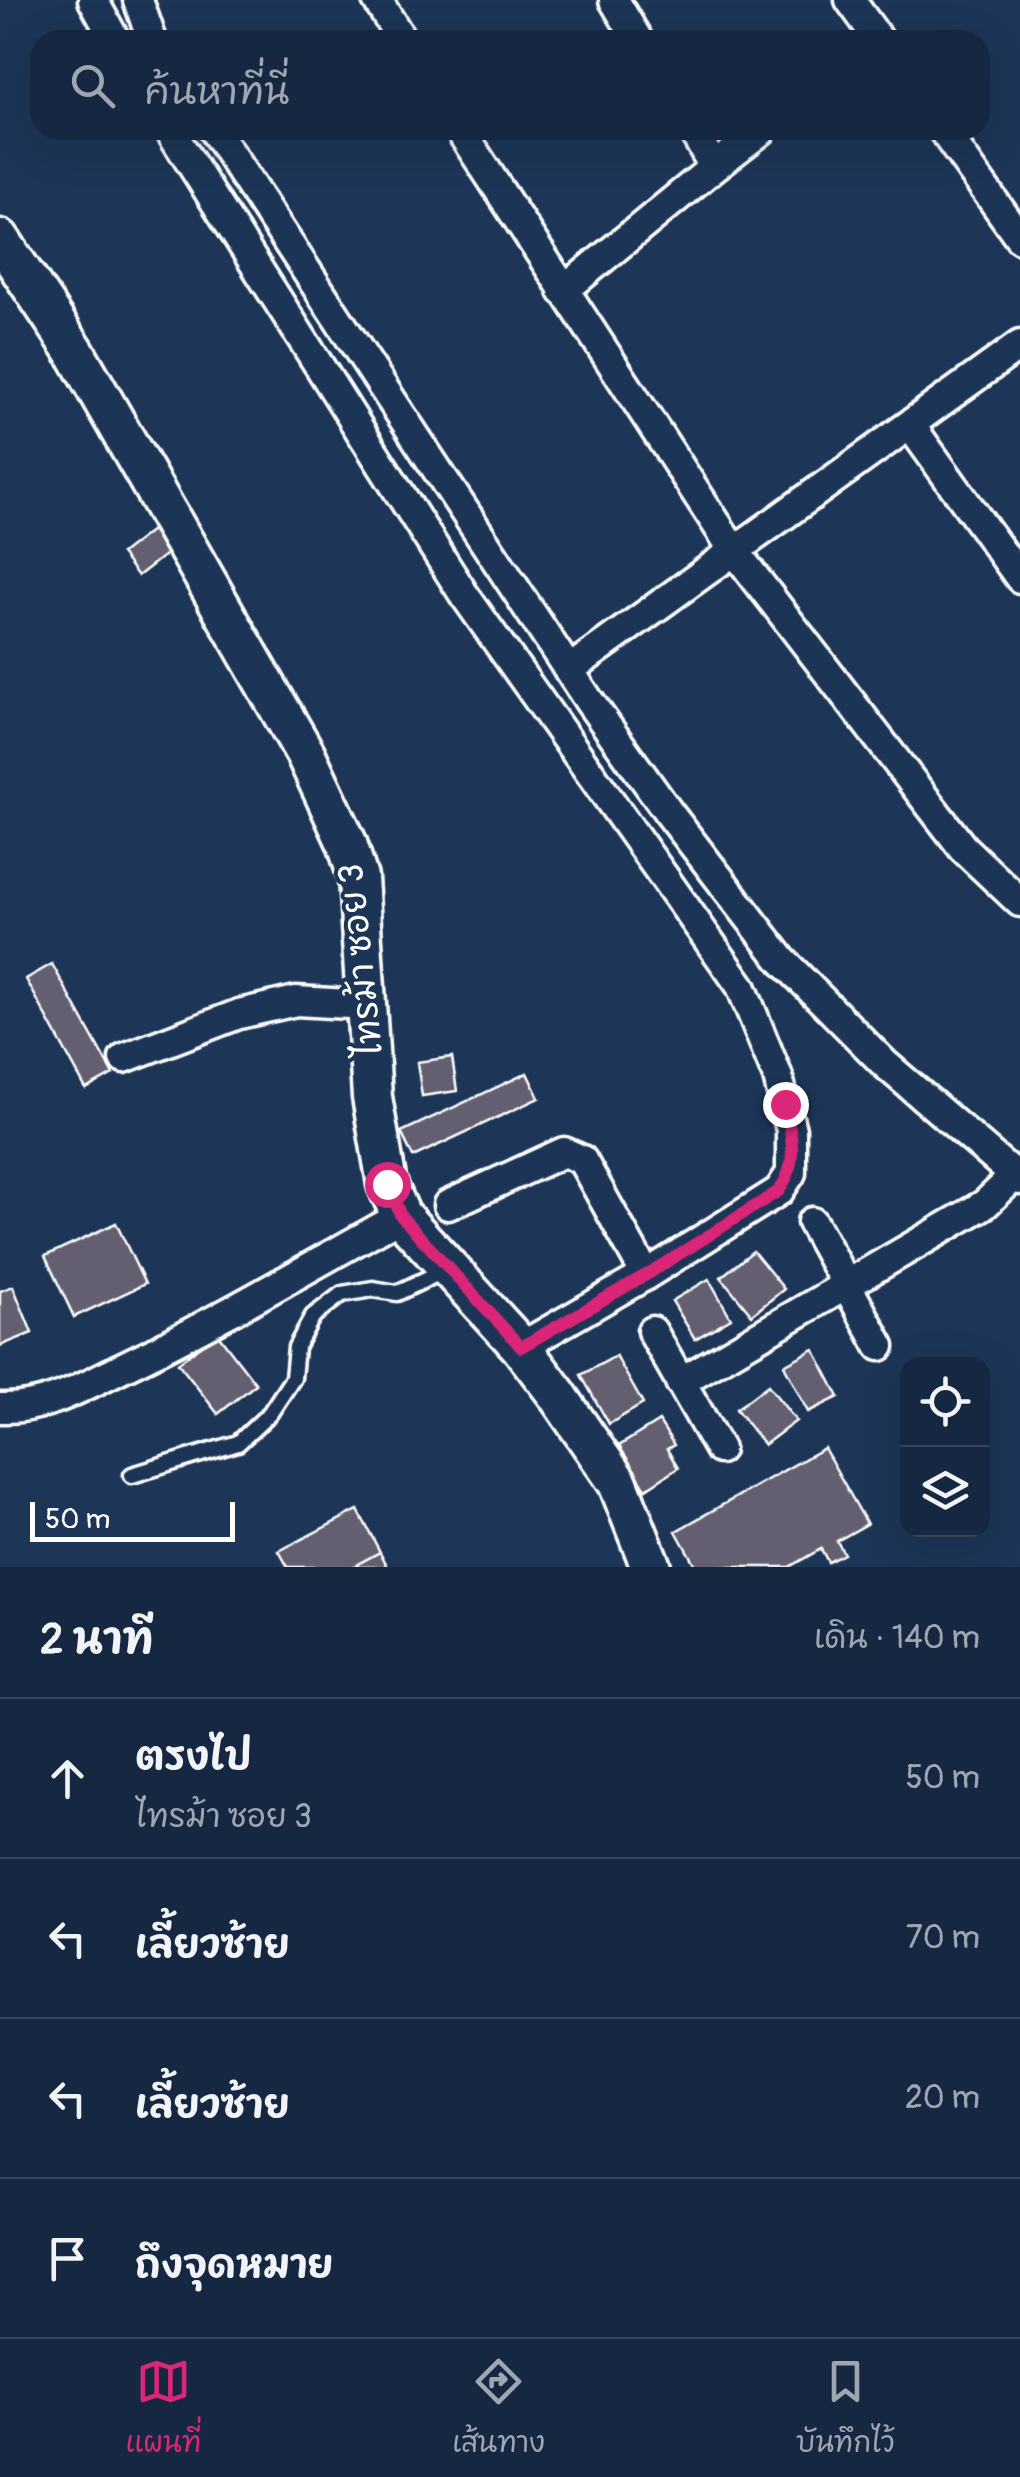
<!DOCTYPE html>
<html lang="th">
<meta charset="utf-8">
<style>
:root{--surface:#162841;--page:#1f3048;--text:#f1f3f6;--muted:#9ea6b1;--line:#35445a;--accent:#db2777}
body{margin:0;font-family:Pangolin,"Playpen Sans Thai",sans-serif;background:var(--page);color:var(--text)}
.controls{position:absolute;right:30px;bottom:30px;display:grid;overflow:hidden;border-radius:20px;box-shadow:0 10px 40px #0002}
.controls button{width:90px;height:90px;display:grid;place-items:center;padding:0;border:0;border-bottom:2px solid var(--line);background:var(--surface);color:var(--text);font:50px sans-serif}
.scale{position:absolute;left:30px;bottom:25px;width:205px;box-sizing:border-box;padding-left:10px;border:5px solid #fff;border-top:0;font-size:28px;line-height:35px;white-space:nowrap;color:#fff;-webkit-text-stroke:8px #1d3557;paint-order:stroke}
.stop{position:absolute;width:30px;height:30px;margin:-22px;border:8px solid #db2777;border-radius:50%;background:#fff}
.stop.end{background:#db2777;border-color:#fff;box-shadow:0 2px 10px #0008}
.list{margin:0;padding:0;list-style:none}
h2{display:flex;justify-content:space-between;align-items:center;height:130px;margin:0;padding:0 40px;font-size:42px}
h2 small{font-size:32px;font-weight:400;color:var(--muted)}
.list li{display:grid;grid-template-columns:65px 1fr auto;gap:30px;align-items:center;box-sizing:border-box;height:160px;padding:0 40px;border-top:2px solid var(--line)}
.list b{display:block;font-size:38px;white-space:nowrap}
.list p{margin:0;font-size:32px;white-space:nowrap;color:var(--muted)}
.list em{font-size:32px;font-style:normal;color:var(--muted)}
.icon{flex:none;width:55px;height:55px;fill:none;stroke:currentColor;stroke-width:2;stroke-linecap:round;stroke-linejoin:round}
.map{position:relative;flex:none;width:1020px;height:1567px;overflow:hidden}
.search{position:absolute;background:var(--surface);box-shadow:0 10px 40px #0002;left:30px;right:30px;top:30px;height:110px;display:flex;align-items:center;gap:25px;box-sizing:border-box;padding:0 35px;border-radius:30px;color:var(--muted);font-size:38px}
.sheet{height:770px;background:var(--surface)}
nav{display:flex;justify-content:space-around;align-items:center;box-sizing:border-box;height:140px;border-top:2px solid var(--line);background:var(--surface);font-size:28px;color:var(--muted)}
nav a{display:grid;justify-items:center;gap:5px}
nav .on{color:var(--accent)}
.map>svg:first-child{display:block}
.building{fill:#635f70;stroke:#fff;stroke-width:2.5}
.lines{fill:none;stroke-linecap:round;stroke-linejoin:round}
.lane-casing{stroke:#fff;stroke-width:21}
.street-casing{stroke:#fff;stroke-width:35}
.secondary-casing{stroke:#fff;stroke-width:45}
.lane{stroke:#1d3557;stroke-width:14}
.street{stroke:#1d3557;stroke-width:28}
.secondary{stroke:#1d3557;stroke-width:38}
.route{stroke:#db2777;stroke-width:12}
.labels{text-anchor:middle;stroke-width:8;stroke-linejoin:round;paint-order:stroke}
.street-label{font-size:35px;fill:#fff;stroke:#1d3557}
</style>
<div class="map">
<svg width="1020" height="1567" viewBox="0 0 1020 1567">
<rect width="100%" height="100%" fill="#1d3557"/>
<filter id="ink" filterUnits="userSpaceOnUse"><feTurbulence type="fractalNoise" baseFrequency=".01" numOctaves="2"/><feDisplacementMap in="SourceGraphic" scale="20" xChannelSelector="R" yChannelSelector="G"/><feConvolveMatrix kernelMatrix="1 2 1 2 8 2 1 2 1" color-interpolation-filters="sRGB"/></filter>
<g filter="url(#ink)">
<!-- building -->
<path class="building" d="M152 530 169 552 138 576 121 554Z
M52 964 113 1074 86 1089 26 979Z
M452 1057 457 1091 422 1096 417 1062Z
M527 1073 539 1098 413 1157 401 1132Z
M116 1223 145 1284 74 1317 45 1256Z
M753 1251 784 1289 752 1315 721 1277Z
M709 1279 731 1318 695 1339 672 1301Z
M13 1286 32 1333 0 1346V1291Z
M217 1333 256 1384 218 1414 178 1363Z
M814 1349 839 1397 808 1412 784 1365Z
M616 1356 643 1404 609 1424 581 1375Z
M768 1385 796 1421 764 1445 736 1409Z
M659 1421 674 1445 667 1449 678 1468 646 1489 619 1446Z
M824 1448 867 1524 837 1541 844 1554 828 1562 821 1549 789 1567H696L676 1531Z
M358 1510 380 1552 352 1567H288L279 1551Z
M380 1552 388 1567H352Z"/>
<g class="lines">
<!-- lane casing -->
<g class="lane-casing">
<path id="lane" d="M132 1475 238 1443 270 1413 293 1378 296 1347 313 1316 342 1294 373 1289 397 1293 445 1270"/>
</g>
<!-- street casing -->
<g class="street-casing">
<path id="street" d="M93 0 115 40
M138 0 152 40
M377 0 402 40
M614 0 638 40
M850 0 879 40
M170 130 463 593 741 986 778 1077 791 1130V1173L779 1191 646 1275 521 1347
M214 130 589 701 669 813 782 960 885 1064 1020 1180
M460 130 733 549 963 848 1020 902
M943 130 1020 238
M714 167 762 130
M563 291 714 167 693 130
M910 425 1020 578
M569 670 1020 345
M124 1058 239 1014 296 1001 367 1005
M448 1205 564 1152 582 1160 646 1275
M812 1222 880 1346
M652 1331 719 1449
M680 1382 985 1204 1020 1171
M0 1408C45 1410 84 1386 123 1367 218 1321 309 1267 401 1216"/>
</g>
<!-- secondary casing -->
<g class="secondary-casing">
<path id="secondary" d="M0 239 74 350 306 755 347 843 358 878 372 1097 387 1184 401 1216 521 1347 556 1393 618 1483 651 1567"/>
</g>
<!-- lane -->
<use href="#lane" class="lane"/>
<!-- street -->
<use href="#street" class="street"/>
<!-- secondary -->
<use href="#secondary" class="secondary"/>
</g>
</g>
<g class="lines" filter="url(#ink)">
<!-- route -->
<path class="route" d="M387 1184 401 1216 521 1347 646 1275 779 1191C799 1162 792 1137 785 1104"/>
</g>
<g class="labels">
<!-- street labels -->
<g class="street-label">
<text transform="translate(360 960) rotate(-96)" y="12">ไทรม้า ซอย 3</text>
</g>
</g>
</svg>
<div class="controls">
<button><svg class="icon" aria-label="locate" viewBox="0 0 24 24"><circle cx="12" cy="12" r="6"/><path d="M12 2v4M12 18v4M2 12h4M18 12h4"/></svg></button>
<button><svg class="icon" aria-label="layers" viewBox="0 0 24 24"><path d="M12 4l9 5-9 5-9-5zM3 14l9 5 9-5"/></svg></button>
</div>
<div class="scale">50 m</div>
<div class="stop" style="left:387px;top:1184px"></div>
<div class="stop end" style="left:785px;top:1104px"></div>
<div class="search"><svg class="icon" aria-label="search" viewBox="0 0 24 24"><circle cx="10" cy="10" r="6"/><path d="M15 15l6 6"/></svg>ค้นหาที่นี่</div>
</div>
<section class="sheet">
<h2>2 นาที<small>เดิน · 140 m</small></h2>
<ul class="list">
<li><svg class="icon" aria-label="ahead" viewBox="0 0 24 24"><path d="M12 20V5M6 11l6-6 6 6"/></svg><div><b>ตรงไป</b><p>ไทรม้า ซอย 3</p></div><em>50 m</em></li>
<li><svg class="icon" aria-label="left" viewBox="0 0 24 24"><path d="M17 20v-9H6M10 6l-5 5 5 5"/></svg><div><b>เลี้ยวซ้าย</b></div><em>70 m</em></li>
<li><svg class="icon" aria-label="left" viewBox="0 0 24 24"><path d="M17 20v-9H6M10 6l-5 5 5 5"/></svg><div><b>เลี้ยวซ้าย</b></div><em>20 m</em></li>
<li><svg class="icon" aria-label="arrive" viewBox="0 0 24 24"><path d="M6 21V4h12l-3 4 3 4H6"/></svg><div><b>ถึงจุดหมาย</b></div></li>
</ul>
</section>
<nav>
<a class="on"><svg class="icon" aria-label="map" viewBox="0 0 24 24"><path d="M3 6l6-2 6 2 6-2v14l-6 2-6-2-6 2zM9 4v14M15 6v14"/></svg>แผนที่</a>
<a><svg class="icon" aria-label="directions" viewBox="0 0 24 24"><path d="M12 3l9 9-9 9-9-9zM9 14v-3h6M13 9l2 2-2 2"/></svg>เส้นทาง</a>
<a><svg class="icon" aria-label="saved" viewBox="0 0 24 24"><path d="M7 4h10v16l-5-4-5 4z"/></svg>บันทึกไว้</a>
</nav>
